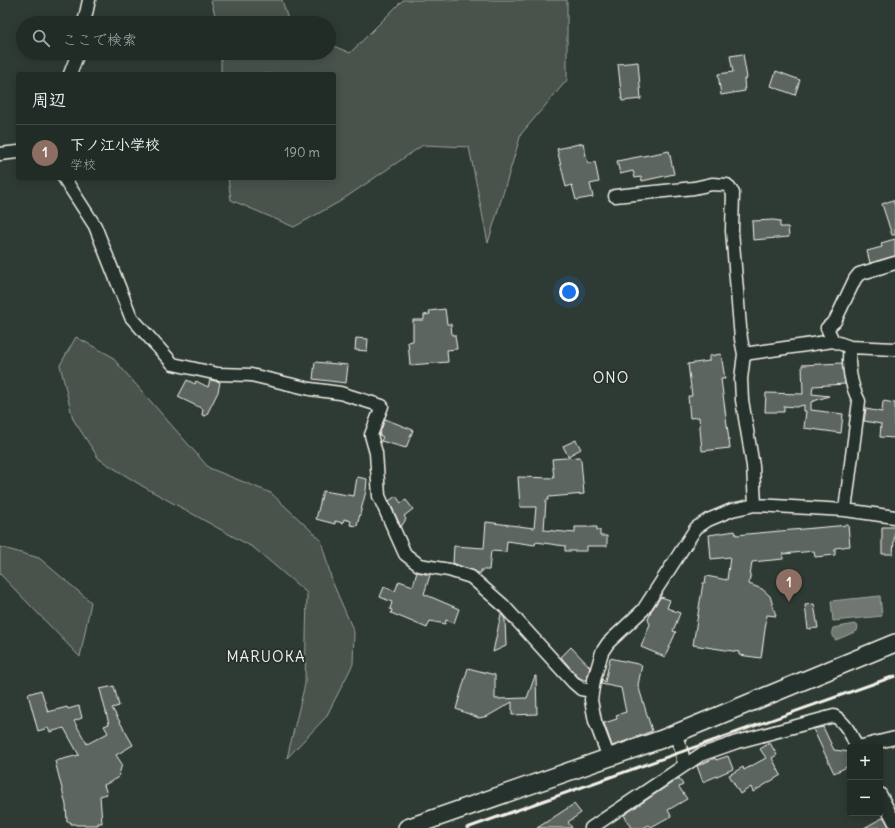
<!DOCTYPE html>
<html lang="ja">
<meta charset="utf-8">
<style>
:root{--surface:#222c27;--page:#2a342f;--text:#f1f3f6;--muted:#a2a7a7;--line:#3f4844;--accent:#ffd166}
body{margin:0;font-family:Delius,"Klee One",sans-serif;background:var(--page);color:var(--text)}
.controls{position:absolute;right:12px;bottom:12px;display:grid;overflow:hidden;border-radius:4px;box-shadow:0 2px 10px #0003}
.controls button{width:36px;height:36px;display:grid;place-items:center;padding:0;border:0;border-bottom:1px solid var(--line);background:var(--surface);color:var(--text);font:20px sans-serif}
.you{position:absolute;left:569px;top:292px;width:14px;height:14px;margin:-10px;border:3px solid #fff;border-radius:50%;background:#1a73e8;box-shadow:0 0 0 6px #1a73e833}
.badge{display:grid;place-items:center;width:26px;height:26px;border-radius:50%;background:var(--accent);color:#fff;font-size:13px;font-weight:700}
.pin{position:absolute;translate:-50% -33px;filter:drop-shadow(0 1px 2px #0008)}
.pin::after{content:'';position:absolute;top:21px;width:14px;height:12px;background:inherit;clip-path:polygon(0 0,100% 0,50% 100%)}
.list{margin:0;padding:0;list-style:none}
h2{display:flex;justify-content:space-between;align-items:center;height:52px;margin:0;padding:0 16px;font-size:17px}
h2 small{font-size:13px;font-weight:400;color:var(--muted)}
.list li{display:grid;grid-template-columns:26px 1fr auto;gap:12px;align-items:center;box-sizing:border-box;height:56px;padding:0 16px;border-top:1px solid var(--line)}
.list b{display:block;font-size:15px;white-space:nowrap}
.list p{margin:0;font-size:13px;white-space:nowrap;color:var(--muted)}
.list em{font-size:13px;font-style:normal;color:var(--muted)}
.icon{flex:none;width:22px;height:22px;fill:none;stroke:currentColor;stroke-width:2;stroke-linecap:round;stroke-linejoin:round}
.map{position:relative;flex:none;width:895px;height:828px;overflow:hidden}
.search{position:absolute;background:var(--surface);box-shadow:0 2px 10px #0003;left:16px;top:16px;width:320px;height:44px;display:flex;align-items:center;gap:10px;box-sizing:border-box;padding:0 14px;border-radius:22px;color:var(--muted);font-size:15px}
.panel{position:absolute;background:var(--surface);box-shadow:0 2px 10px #0003;left:16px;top:72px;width:320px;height:108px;border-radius:4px}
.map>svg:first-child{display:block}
.green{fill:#48524c;stroke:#9ea29a}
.water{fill:#6f7770;stroke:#a4a8a0}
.building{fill:#5c655e;stroke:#f4f1e8}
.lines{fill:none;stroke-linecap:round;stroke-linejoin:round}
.street-casing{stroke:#f4f1e8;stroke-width:15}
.secondary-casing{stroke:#f4f1e8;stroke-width:20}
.street{stroke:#26332d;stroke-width:12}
.secondary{stroke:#26332d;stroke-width:17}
.rail{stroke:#f4f1e8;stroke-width:3}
.labels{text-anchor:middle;stroke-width:3.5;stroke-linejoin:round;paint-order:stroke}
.neighbourhood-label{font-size:15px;letter-spacing:1px;fill:#f4f1e8;stroke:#26332d}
</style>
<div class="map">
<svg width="895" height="828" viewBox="0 0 895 828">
<rect width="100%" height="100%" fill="#2e3b34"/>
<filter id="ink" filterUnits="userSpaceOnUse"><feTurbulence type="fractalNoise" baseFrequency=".025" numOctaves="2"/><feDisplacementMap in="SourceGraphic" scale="8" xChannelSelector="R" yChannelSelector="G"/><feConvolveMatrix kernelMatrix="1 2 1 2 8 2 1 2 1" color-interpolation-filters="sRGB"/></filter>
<g filter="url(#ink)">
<!-- green -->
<path class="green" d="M211 0H282L289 23H217Z
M403 0H567V80L521 134 488 243 469 147 423 145 339 202 294 227 231 200 228 178H334V74H221V53H329V44L350 53Z
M76 337 111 356 209 468 271 493 321 540 332 581 354 632 353 664 326 717 287 758 305 684 307 593 254 548 144 487 99 459 73 419 60 365Z
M0 547 39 558 91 602 80 657 0 574Z"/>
<!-- water -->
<path class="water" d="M880 596 882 616 833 621 831 601Z
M855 624 858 626 857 631 836 640C831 637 831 633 833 628Z"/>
<!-- building -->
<path class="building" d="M743 54 747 78 744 79 745 91 721 95 718 74 733 72 730 56Z
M638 62 641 99 622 101 618 64Z
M776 71 800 80 795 95 771 86Z
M583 143 588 164 595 162 599 182 590 184 593 197 576 200 572 185 566 187 557 149Z
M669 151 674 174 642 181 641 177 635 178 633 171 620 174 617 161Z
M893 200 895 207V235H892L882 204Z
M774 220 780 221V227H788L789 237 753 240 752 221Z
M895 239V256L870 263 867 251 882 247 881 243Z
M445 309 447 324H451L452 335H455L457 349 447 350 448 362 410 365 408 342 413 341V320H424V315L430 314 429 311Z
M356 338 368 339 367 351 355 350Z
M721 354 725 379H721L730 448 702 451 699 417 690 418 688 396H692L688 364 709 361V356Z
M315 362 348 365 346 383 313 379Z
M842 363 845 384 813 386 812 394 829 396 811 402V410L843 414 841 433 804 428 806 411H804V405L796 407 784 406V412H765L766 393 803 394 802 365Z
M187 380 195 384 196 381 208 387 210 380 220 382 218 392 206 416 202 415 203 409 178 397Z
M883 401 895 403V438L880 437 881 424 864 421 866 409 882 412Z
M385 419 413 430 406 448 381 441 383 437 379 435Z
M576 440 581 449 568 456 563 446Z
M579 457 581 461 584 494 549 497 548 500H546L544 530 575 533V527H597V530H600V536H607V546H587V551H565V546L536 542 535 545 507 541 506 552 491 551 489 570H481V573H478L453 563 454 546 484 548 486 522 534 528 536 507H520L518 477 554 478 552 459Z
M357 477 367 479 366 491 357 526 350 525 351 521 344 519 343 523 335 521V524L316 519 323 491 354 496Z
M396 496 401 503 406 500 413 509 404 516 406 519 401 527 389 501Z
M848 525 850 546 835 548V555L815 557 814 551 783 554V559L752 562 749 584 762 589 770 596 776 616 767 615 761 658 739 655V652L693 645 703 583H705L706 576 727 580 730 557 711 559 709 535 735 531 736 535Z
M882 527H895L893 554H882Z
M417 572 430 575 424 594 459 609 454 623 446 620 445 624 430 621 427 628 391 613 392 610 390 609 392 602 380 597 384 587 395 591 399 581 413 586Z
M661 597 670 600 667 608 680 613 673 631 676 632 665 657 641 647 650 624 648 620 651 611Z
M814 604 818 628 808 629 805 605Z
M501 614 505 619 506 646 493 652Z
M571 647 590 667 586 681 578 677 561 657Z
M610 658 642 665 638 685 652 731 612 746 604 723 617 719 616 715 626 712 621 688 601 684 602 679 605 682Z
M468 668 495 675V699L527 698 535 676H536L537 714 512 715V702L488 716 479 718 456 709Z
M114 686 119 706 112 708 133 745 116 755 122 764 118 778 104 785 107 794 100 796 102 823H98V825H76L75 824H71V822H67L66 805 55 761 79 755 64 728 50 732 48 728 38 731 28 694 41 690 48 712 67 707 68 709 79 706 82 718 74 721 87 744 108 733 104 726 109 724 100 689Z
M823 727 834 750 850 752 847 767 834 773 813 729Z
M770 743 777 755 772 758 781 775 753 792 751 787 740 794 729 775 743 767 744 770 766 758 760 749Z
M728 756 733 769 703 782 697 766 715 758 716 760Z
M679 778 683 785 679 787 687 799 668 810 671 816 651 827 649 825 643 828H631L624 815Z
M574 804 581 813 568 822 572 828H537Z
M884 817 890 828H864Z"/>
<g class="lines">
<!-- street casing -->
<g class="street-casing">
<path id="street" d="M84 23 89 0
M70 74 78 53
M0 154 18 152
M64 178 95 226 131 317 173 364 218 374 251 375 310 389 340 393 382 406 371 435 376 453 379 496 405 554 419 565 449 570 471 577 503 605 573 682 581 689 592 691
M615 196 694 188 712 184 727 185 733 193 732 231 741 339 744 354 741 379 742 400 753 466 755 505
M833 341 827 328 835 321 855 279 859 274 895 263
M744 354 833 341 850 347 895 349
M845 510 859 401C851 386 847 364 850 347
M675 734 682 752 684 765
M858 747 895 738
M609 758 595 721 591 700 594 680 602 652 608 643 643 610 696 528 708 520 732 510 755 505 845 510 895 517
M880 794 895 823
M591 828 700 755 737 742 834 716C844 721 853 736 856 747"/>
</g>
<!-- secondary casing -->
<g class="secondary-casing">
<path id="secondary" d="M407 828 662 739 895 643"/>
</g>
<!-- street -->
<use href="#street" class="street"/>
<!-- secondary -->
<use href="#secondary" class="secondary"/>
<!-- rail -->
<path class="rail" d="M467 828 895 676"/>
</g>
</g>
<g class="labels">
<!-- neighbourhood labels -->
<g class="neighbourhood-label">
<text x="611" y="383">ONO</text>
<text x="266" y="662">MARUOKA</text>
</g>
</g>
</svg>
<div class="controls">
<button>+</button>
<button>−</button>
</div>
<div class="you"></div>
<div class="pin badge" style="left:789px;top:602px;background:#8d6e63">1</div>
<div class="search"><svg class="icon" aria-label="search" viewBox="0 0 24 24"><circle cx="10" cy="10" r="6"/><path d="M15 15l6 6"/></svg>ここで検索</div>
<section class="panel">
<h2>周辺<small></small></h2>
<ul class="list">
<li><span class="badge" style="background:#8d6e63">1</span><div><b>下ノ江小学校</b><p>学校</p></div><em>190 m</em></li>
</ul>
</section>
</div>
